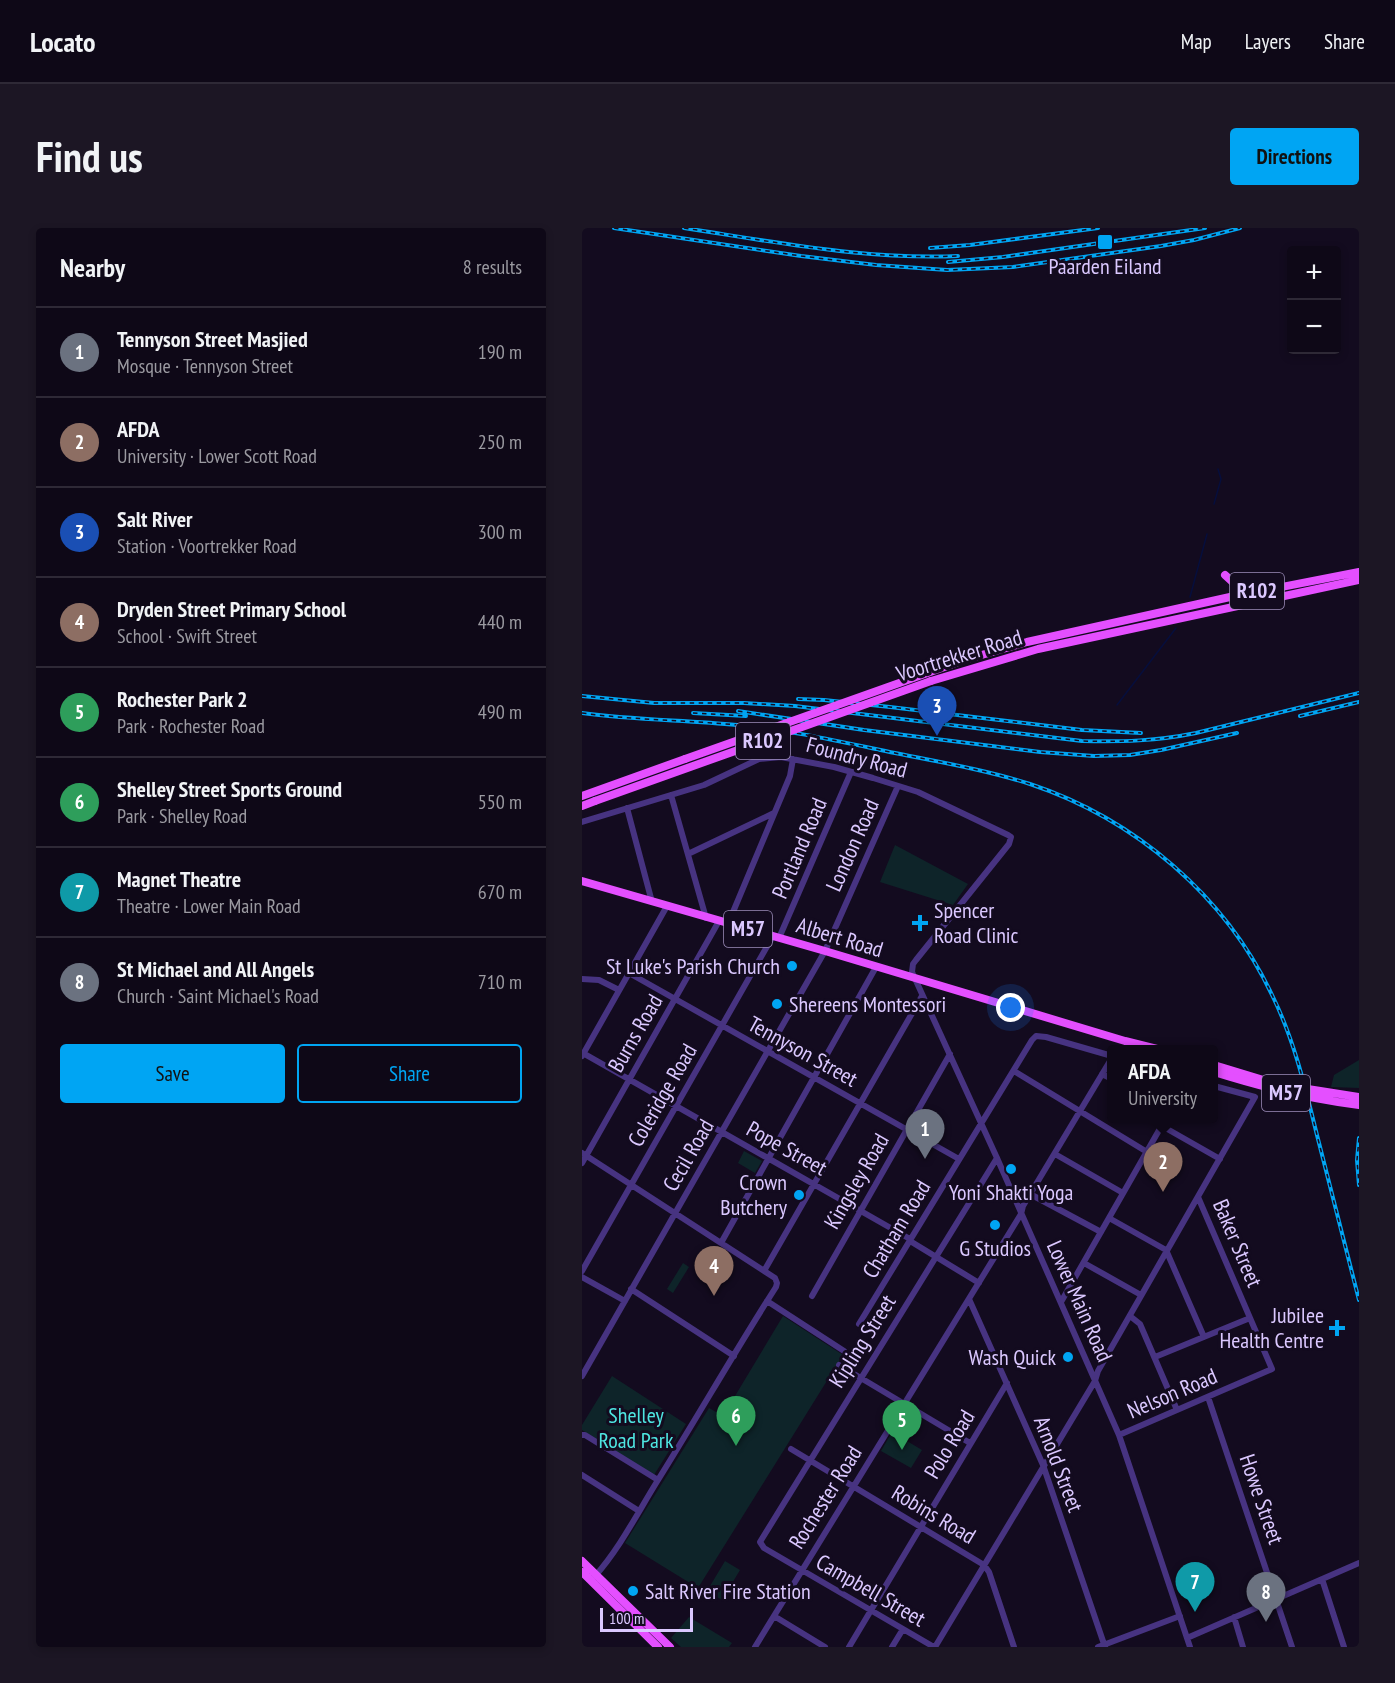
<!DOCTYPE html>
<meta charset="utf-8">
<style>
:root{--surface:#0e0817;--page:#1c1624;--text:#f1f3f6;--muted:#9b9aa1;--line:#2e2936;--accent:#00a5f3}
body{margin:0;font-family:"PT Sans Narrow",sans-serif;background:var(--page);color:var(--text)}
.controls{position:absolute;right:18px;top:18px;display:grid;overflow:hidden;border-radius:6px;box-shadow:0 3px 9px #0003}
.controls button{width:54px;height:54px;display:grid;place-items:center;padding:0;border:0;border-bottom:2px solid var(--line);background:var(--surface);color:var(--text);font:30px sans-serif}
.scale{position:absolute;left:18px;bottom:15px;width:93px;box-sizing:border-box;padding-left:6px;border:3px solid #dbc8ff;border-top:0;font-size:16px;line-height:21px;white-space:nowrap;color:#dbc8ff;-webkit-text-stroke:4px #130b1f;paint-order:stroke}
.you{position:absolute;left:429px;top:780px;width:21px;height:21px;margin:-15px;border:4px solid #fff;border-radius:50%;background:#1a73e8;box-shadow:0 0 0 9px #1a73e833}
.badge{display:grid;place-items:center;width:39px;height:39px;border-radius:50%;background:var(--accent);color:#fff;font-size:20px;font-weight:700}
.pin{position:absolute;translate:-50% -50px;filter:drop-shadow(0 2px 3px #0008)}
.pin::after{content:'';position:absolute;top:32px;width:21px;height:18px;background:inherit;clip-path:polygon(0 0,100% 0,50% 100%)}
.popup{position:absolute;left:525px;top:817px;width:111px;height:78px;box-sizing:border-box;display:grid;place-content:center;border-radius:6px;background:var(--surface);filter:drop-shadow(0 2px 4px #0005);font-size:20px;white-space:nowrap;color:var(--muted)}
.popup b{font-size:22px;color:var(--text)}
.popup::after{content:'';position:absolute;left:50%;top:100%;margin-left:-12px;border:12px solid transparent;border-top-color:var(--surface)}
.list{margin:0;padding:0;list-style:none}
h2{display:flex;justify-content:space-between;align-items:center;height:78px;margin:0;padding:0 24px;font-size:26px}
h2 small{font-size:20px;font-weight:400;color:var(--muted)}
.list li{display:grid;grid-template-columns:39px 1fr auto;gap:18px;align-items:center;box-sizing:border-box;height:90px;padding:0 24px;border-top:2px solid var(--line)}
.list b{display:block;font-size:22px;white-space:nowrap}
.list p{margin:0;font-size:20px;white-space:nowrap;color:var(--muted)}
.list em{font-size:20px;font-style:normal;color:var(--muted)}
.actions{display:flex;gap:12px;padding:18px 24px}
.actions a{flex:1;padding:14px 0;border:2px solid var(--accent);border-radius:6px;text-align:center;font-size:21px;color:var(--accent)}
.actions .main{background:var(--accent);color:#111}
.map{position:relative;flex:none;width:777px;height:1419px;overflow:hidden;border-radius:6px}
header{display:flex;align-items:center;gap:36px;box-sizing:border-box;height:84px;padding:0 30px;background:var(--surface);border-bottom:2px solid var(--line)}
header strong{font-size:28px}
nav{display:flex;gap:33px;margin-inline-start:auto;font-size:21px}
.intro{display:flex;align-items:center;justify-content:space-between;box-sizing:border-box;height:144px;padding:0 36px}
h1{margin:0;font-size:42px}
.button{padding:15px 27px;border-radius:6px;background:var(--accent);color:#111;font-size:21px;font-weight:700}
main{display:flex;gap:36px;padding:0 36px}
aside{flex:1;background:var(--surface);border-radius:6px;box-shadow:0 3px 9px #0003}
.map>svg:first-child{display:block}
.green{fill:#0e2429}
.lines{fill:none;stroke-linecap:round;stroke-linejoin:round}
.stream{stroke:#060e3c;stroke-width:1.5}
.minor{stroke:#473381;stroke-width:6}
.major{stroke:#e44fff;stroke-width:8}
.rail-casing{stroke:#00a5f3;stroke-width:4}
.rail{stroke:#130b1f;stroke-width:1.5;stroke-dasharray:4.5;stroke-linecap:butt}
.major-bridge{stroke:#e44fff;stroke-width:8}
.poi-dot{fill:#00a5f3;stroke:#130b1f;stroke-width:2}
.labels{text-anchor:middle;stroke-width:6;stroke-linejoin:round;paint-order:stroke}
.shield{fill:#130b1f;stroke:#9f8fbc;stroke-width:1.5}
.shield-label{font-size:21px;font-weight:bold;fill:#dbc8ff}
.poi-label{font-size:22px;fill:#dbc8ff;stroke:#130b1f;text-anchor:end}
.street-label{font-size:22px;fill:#dbc8ff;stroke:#130b1f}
.park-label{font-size:22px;fill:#4ee5e1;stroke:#130b1f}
</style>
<header>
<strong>Locato</strong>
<nav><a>Map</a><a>Layers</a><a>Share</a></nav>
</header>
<div class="intro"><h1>Find us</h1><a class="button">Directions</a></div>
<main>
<aside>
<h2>Nearby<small>8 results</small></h2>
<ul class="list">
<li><span class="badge" style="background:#6b7280">1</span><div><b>Tennyson Street Masjied</b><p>Mosque · Tennyson Street</p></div><em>190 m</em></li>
<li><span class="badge" style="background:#8d6e63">2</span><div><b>AFDA</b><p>University · Lower Scott Road</p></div><em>250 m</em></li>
<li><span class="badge" style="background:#1a4fb4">3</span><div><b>Salt River</b><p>Station · Voortrekker Road</p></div><em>300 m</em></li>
<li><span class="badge" style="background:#8d6e63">4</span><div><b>Dryden Street Primary School</b><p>School · Swift Street</p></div><em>440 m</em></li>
<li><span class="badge" style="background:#2e9e5b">5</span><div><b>Rochester Park 2</b><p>Park · Rochester Road</p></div><em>490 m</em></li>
<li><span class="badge" style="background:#2e9e5b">6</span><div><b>Shelley Street Sports Ground</b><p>Park · Shelley Road</p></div><em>550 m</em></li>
<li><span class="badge" style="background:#0f9aa8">7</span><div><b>Magnet Theatre</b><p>Theatre · Lower Main Road</p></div><em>670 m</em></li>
<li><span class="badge" style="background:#6b7280">8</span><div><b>St Michael and All Angels</b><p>Church · Saint Michael's Road</p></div><em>710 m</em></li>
</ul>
<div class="actions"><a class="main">Save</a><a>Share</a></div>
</aside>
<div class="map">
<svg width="777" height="1419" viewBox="0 0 777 1419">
<rect width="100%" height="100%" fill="#130b1f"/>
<!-- green -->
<path class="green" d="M313 617 386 656 371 677 298 654Z
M777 832V860L749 859 752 847Z
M162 923 180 933 173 945 156 935Z
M101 1035 107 1039 91 1065 85 1061Z
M201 1088 261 1127 116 1360 43 1315 127 1180 141 1188Z
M30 1148 104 1196 72 1247 0 1202V1197Z
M310 1204 340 1222 329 1240 299 1223Z
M143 1333 158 1342 140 1372 125 1363Z
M107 1389 150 1415 147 1419H99L89 1410Z"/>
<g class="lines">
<!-- stream -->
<path class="stream" d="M632 276 639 251 636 241
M608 369 625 306
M535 477 594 400"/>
<!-- minor -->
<path class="minor" d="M89 567 124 690
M45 580 70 674
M0 594 122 557 177 531 199 529 252 539 291 550 336 564 426 607 429 609 427 616 334 732 331 736 330 744 415 930 537 1207 608 1419
M106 626 192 585
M146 696 208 548 211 531
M197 710 269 544
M47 745 377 931
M0 751 17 752 37 762
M1 825 328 1011
M0 828 85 678
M432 843 565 924
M520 846 530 851
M580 898 638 931
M0 925 193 1050 195 1055 194 1059C153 1123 116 1188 76 1252 56 1284 38 1320 13 1348
M473 926 541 965
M0 935 137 693
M448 966 519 1004
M527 990 584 1022
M328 1013 397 1055
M139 1015 294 739
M584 1022 622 1109
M502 1035 559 1067
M0 1043 191 708
M182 1043 340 768
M0 1049 43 1073
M49 1061 152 1128
M230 1068 368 826
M387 1071 461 1237 523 1419
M185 1073 262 1123
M479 1074 584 890
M548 1088 558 1096 595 1182
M277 1096 450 812 454 808 464 809 530 828
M573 1129 668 1090
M257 1137 388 1215
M0 1148 243 723 316 558
M626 1169 710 1419
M0 1207H3L76 1252
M537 1207 690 1141 616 969
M209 1221 402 1337 407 1344 432 1419
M0 1247 57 1283
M740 1351 762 1419
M192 1388 243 1419
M652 1389 661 1419
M605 1410 777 1335
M173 1419 423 1012 439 986 441 978 528 833
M267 1419 425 1155
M310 1419 321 1401
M352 1419 182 1320 178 1314 415 930
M353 1419 513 1153 516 1143 673 869 632 858
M516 1419 598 1388"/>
<!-- major -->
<path class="major" d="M643 347 655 358 667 365
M382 432 445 414 648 369 777 344
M349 453 456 421 777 352
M0 568 103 531
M0 578 13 573
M0 653 243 723 543 813 579 822
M632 837 688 854 713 859
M0 1333 88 1419
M0 1344 76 1419"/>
<!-- rail casing -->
<g class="rail-casing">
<path id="rail" d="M32 0 219 28 294 37 365 42 431 39 579 18 612 12 658 0
M102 0C193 14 284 32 376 28
M348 20 388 17 516 0
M366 34 421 29 623 0
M0 468 72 475H162L213 478 500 513C540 514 575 513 614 505L777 465
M216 471 242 472 308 479 500 502 559 505
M156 483 282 502 458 524 512 528 548 527 579 522 655 505
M0 485C51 492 103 492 155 497 208 502 260 514 313 525 358 534 404 542 448 556 553 591 644 668 691 769 713 814 724 863 736 911 750 965 763 1019 777 1072
M111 485 164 488
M718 488 777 474
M777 910 775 932 777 957"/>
</g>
<!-- rail -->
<use href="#rail" class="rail"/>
<!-- major-bridge -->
<path class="major-bridge" d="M103 531 382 432
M13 573 349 453
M632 844C680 859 727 871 777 877
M713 859 777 869"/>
</g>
<!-- markers -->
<g class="poi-dot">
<rect x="515" y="6" width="16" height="16" rx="3"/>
<path d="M335 686h6v6h6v6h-6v6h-6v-6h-6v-6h6z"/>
<circle cx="210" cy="738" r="6"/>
<circle cx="195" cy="776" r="6"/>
<circle cx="429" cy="941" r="6"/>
<circle cx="217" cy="967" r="6"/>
<circle cx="413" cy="997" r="6"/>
<path d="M752 1091h6v6h6v6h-6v6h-6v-6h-6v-6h6z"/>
<circle cx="486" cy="1129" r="6"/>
<circle cx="51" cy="1363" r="6"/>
</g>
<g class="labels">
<!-- shield labels -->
<g class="shield">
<rect x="648" y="345" width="54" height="36" rx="4.5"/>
<rect x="154" y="495" width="54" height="36" rx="4.5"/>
<rect x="142" y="683" width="48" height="36" rx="4.5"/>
<rect x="680" y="847" width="48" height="36" rx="4.5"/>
</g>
<g class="shield-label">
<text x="675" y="370">R102</text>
<text x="181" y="520">R102</text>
<text x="166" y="708">M57</text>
<text x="704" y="872">M57</text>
</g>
<!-- poi labels -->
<g class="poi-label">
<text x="523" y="46" text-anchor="middle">Paarden Eiland</text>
<text x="352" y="690" text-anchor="start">Spencer<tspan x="352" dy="25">Road Clinic</tspan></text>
<text x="198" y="746">St Luke's Parish Church</text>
<text x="207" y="784" text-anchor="start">Shereens Montessori</text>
<text x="205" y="962">Crown<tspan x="205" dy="25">Butchery</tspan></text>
<text x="429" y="972" text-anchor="middle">Yoni Shakti Yoga</text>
<text x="413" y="1028" text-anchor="middle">G Studios</text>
<text x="742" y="1095">Jubilee<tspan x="742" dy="25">Health Centre</tspan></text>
<text x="474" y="1137">Wash Quick</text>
<text x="63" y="1371" text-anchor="start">Salt River Fire Station</text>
</g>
<!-- street labels -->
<g class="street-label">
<text transform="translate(377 427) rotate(-17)" y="8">Voortrekker Road</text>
<text transform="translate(275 529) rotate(15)" y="8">Foundry Road</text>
<text transform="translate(270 617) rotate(-66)" y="8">London Road</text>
<text transform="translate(217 620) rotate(-67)" y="8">Portland Road</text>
<text transform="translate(258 709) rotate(17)" y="8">Albert Road</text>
<text transform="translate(53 805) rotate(-60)" y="8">Burns Road</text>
<text transform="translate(221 823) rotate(29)" y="8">Tennyson Street</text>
<text transform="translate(80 867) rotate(-60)" y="8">Coleridge Road</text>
<text transform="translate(205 920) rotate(29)" y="8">Pope Street</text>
<text transform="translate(106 927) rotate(-60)" y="8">Cecil Road</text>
<text transform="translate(274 953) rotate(-60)" y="8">Kingsley Road</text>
<text transform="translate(314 1001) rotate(-59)" y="8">Chatham Road</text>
<text transform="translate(656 1015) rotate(67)" y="8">Baker Street</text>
<text transform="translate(498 1073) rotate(66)" y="8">Lower Main Road</text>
<text transform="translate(280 1113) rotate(-58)" y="8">Kipling Street</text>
<text transform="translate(590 1165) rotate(-23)" y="8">Nelson Road</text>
<text transform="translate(367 1216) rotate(-59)" y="8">Polo Road</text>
<text transform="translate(477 1236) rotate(69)" y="8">Arnold Street</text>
<text transform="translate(243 1269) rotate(-58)" y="8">Rochester Road</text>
<text transform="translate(680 1271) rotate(71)" y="8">Howe Street</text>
<text transform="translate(352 1286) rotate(31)" y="8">Robins Road</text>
<text transform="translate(289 1362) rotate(30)" y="8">Campbell Street</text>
</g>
<!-- park labels -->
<g class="park-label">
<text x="54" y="1195">Shelley<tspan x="54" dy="25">Road Park</tspan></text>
</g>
</g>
</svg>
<div class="controls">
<button>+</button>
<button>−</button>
</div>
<div class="scale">100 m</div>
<div class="you"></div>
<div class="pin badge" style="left:343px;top:931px;background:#6b7280">1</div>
<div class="pin badge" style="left:581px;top:964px;background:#8d6e63">2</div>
<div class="popup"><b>AFDA</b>University</div>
<div class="pin badge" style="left:355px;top:508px;background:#1a4fb4">3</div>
<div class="pin badge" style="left:132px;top:1068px;background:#8d6e63">4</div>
<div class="pin badge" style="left:320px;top:1222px;background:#2e9e5b">5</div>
<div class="pin badge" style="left:154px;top:1218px;background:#2e9e5b">6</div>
<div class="pin badge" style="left:613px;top:1384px;background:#0f9aa8">7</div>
<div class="pin badge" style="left:684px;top:1394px;background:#6b7280">8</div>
</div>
</main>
